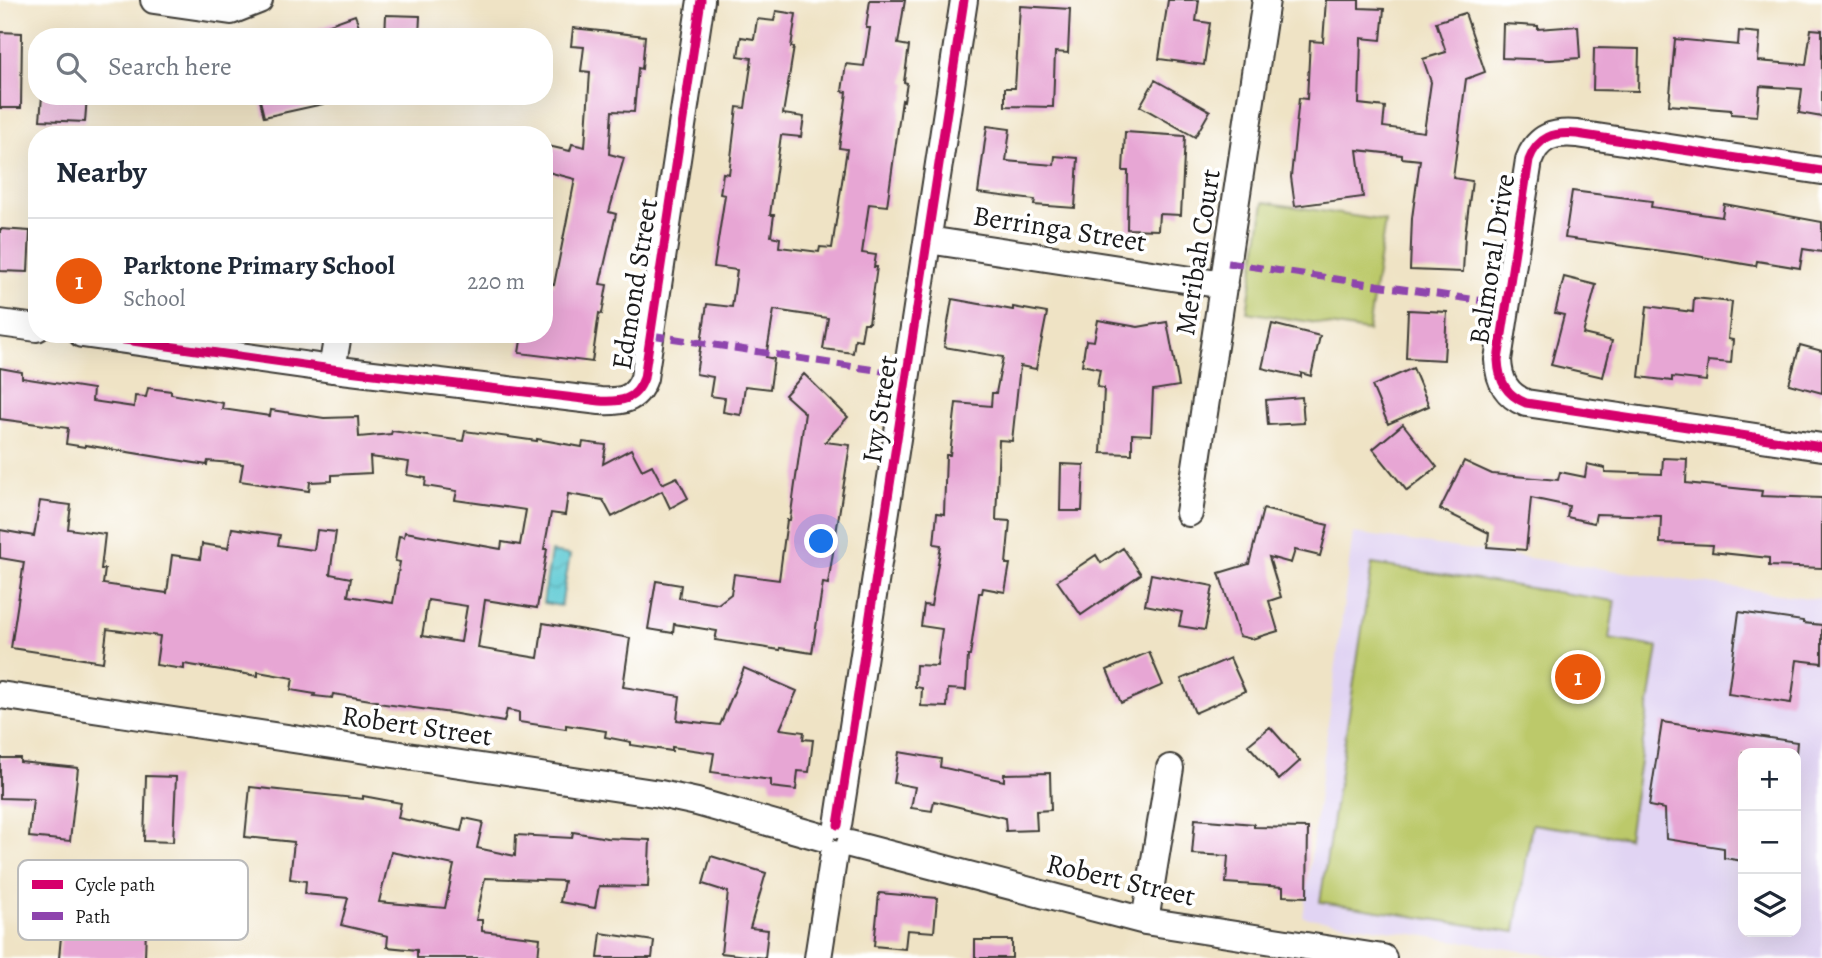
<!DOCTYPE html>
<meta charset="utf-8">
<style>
:root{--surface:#fff;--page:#f6f6f7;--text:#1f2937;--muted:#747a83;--line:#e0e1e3;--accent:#ea580c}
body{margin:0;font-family:Alegreya,serif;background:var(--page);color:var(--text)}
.controls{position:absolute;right:21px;bottom:21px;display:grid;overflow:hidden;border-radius:14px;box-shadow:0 7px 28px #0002}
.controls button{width:63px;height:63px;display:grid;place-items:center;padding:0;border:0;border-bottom:2px solid var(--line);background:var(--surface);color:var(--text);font:35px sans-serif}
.you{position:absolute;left:822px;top:542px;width:24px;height:24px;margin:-18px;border:5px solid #fff;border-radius:50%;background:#1a73e8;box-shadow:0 0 0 10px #1a73e833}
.badge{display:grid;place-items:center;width:46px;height:46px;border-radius:50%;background:var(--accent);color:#fff;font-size:23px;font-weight:700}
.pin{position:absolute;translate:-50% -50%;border:4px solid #fff;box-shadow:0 2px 7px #0006}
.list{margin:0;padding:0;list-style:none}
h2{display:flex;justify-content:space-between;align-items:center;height:91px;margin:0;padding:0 28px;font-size:30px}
h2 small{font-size:23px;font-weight:400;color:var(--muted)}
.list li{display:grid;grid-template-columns:46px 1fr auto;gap:21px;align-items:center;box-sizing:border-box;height:126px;padding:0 28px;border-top:2px solid var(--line)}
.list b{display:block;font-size:26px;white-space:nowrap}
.list p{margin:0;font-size:23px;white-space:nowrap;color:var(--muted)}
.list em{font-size:23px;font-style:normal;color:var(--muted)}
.icon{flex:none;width:38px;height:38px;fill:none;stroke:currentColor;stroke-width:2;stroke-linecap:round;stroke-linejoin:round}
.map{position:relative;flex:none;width:1822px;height:958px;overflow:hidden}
.search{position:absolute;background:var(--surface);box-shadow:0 7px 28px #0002;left:28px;top:28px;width:525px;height:77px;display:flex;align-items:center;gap:18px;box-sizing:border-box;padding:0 24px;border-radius:28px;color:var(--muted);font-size:26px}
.panel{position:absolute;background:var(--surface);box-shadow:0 7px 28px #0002;left:28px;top:126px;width:525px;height:217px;border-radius:28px}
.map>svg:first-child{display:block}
.built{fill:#e1d4f3;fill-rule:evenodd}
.green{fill:#bcc96b;stroke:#6c7244;stroke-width:2}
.water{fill:url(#water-waves);stroke:#3d7378;stroke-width:2}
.building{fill:#e7a6d4;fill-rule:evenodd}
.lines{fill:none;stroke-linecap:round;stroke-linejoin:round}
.street-casing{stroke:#3c3a35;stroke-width:30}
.street{stroke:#fff;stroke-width:26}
.quiet{stroke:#8e44ad;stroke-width:7;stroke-dasharray:14 7;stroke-linecap:butt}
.cycleway-casing{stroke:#fff;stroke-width:13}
.cycleway{stroke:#d6006c;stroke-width:9}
.labels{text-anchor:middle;stroke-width:7;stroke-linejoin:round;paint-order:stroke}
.street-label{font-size:28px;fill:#1c1c1c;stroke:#fff}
.key{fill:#fff;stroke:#bbb;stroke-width:2}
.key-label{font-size:19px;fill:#1c1c1c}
</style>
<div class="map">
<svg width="1822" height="958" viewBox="0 0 1822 958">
<defs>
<pattern id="water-waves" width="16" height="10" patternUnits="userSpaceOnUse" patternTransform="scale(1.75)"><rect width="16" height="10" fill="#5ecad4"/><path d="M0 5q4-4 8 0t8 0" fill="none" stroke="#51adb5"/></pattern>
</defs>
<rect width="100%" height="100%" fill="#fff"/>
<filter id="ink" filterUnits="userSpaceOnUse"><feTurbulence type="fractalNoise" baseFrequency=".0143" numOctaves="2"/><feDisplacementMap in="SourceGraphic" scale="14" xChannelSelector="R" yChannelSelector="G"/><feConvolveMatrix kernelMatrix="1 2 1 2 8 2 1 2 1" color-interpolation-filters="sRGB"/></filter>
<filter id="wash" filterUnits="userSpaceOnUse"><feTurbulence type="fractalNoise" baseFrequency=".00686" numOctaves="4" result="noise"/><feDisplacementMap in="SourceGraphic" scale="28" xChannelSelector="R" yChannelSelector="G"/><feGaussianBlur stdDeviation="1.57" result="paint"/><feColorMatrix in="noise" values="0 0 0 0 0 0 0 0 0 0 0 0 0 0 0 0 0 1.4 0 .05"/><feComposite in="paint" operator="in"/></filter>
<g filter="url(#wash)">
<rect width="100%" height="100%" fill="#efe3c5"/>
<!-- built -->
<path class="built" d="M1353 533 1822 600V958H1568L1303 917ZM1743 753H1796V932H1743Z"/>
<!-- green -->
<path class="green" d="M1264 202 1385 221 1368 331 1247 312Z
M1372 564 1615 601 1609 639 1658 647 1628 838 1532 824 1515 932 1320 902Z"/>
<!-- water -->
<path class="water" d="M551 552 570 555 561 606 543 603Z"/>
<g id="blocks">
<!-- building -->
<path class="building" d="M870 0H905L898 44 909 46 904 82 907 83 904 101 902 100 887 206 869 204 862 253 876 255 874 267H877L869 323H864L861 340 855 339 853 353 823 349 828 318 774 310 766 357 774 359 770 389 745 386 741 415 723 412 725 398 710 396 713 377 696 374 707 304 732 307 737 270 714 267 725 195 720 194 723 173 729 174 737 107 745 108 752 58 738 56 741 37 754 39 757 19 774 21 776 11 796 14 791 47H794L783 114 804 117 801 137 781 135 770 215H774L771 236 780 238 779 247 819 252 820 247 832 248 847 149 839 148 847 92 842 91 846 64 864 66 870 28H866Z
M1168 0H1199L1196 21 1210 23 1204 65 1159 59Z
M1326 0H1359V8L1384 9 1381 40 1361 38 1359 104 1385 107 1383 127 1424 132 1431 82 1423 59 1446 52 1436 22 1465 13 1485 72 1466 79 1453 178 1472 181 1465 235 1463 272 1410 270 1412 218 1420 160 1402 158V155L1357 150 1363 197 1295 206 1291 177 1299 98 1307 99 1310 41 1323 42Z
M1020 6 1070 9 1068 53 1055 52 1053 107 1005 106V88H1015Z
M355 15 363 37H302V34Z
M386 15 420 16 419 37H385Z
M1503 24 1538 26V29L1578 26 1580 58 1550 60 1502 58Z
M573 28 645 36 642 69 638 68 634 112 612 111 609 154 624 158 609 212 616 214 600 284 607 285 602 314 599 313 592 362 519 353 522 334H544V283L554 285 575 179 544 171V145L570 151 572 144 585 147 590 72 581 71 584 47 571 46Z
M1811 29 1822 30V117L1799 113 1802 89 1760 86 1757 116 1731 114V110L1669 105 1675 39 1738 45 1739 31 1760 33 1758 61 1806 65Z
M0 32 22 33 21 108H0Z
M1594 48 1639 49 1638 91 1593 90Z
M1155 80 1210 111 1195 137 1140 106Z
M42 96H87L85 122 40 120Z
M259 96H322L323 104 264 117Z
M987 126 1010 129 1006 161 1054 165 1055 156 1078 158 1075 208 1034 205 1035 200 978 193Z
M1125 132 1185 136 1181 215 1159 214 1158 230 1127 229 1128 171H1123Z
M1572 191 1652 201 1651 207 1722 217 1724 204 1822 222V252L1803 249 1800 268 1757 261 1756 266 1691 255 1565 238Z
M0 229 30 231 28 272 0 271Z
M1564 277 1596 285 1583 334 1612 341 1603 377 1551 365 1564 315 1555 313Z
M1694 298 1732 302 1728 339 1733 340 1731 363 1708 361 1706 381 1672 377V381L1639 377 1647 306 1693 312Z
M952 299 1013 310V307L1047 313 1036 369 1020 366 1012 441 999 440 996 520 1010 521 1006 564H1010L1005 592 983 588 982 593H979L970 656H968L966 690 948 689 947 707 921 706 922 688 915 687 916 665 937 666 942 629 921 626 924 605 931 606 941 545 934 544 937 513 944 514 946 455H950L956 403 991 406 992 393H996L1003 357 944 347Z
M1408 310 1447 312 1444 360 1406 358Z
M1098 320 1138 327 1167 322 1179 386 1153 390 1151 435 1132 434V454L1101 453 1104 388 1097 387 1100 369 1082 365 1086 340 1094 341Z
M1272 324 1320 336 1311 376 1301 373V377L1262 368Z
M1800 345 1822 351V393L1789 384Z
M0 368 22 372V378L93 389 92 401 134 407 135 396 146 397 148 388 171 391V394L223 403 222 409 270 416 271 410 324 418 358 417 359 437 391 434 392 431 463 441 465 431 537 441V439L582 447 583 442 606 445 603 464 631 449 642 470 652 465 662 484 677 477 688 498 670 508 662 491 612 517 603 500 568 494 565 515 551 513 544 549H547L537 608 485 600 478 648 538 658 543 623 630 638 623 687 680 696 677 720 720 725 744 668 797 691 780 729 804 732 803 739 813 740 809 772 798 771 796 790 771 787V780L711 772 714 753 672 747V751L631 745V742L605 737 606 731 566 725V729L519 722V712L507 710 504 722 451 713 377 703V701L333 694 332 698 314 696 315 694 291 690 293 678 258 672V676L184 664V669L156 665 160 636 107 629 103 662 11 648 24 562 0 558V530L34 536 40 501 71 505 68 529 105 534 101 569H105L103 584 167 593 172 555 200 559 202 544 228 548 232 528 280 535 278 545 314 550 317 530 336 532 330 574 351 578 348 596 393 603 400 562 395 561 399 536 404 537 405 532 501 549 502 542 520 545 526 510 455 500 457 491 425 486 426 478 407 475 409 462 370 457 371 473 332 475V481L310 482 309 491 240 481 243 464 208 461 207 465 85 445V447L66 444 68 428 0 419ZM428 600 467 606 461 642 422 636Z
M1413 368 1429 406 1388 424 1372 386Z
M804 374 848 417 825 442 850 445 828 584 823 583 812 653 780 648V650L715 640 717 631 674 624 673 633 648 629 656 581 681 585 679 598 718 604 731 594 734 574 779 580 787 520H790L805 413 785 395Z
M1302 397 1304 423 1268 425 1266 400Z
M1403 424 1437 467 1407 491 1373 449Z
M1663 458 1687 459 1686 483 1762 491 1761 496 1822 498V568L1769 566V558L1712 552 1713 545 1660 543 1661 516 1596 514 1594 523 1567 517 1569 506 1531 498 1526 550 1487 547 1489 533 1440 509 1464 461 1492 474 1558 480 1560 472 1585 477 1587 464 1605 468V472L1662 474Z
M1061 464 1084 465 1082 511H1060Z
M1263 509 1328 525 1320 556 1295 550 1291 563 1269 557 1281 597 1269 601 1278 631 1252 639 1239 636 1219 573 1249 564Z
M1123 548 1141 574 1081 615 1057 581 1096 555 1101 563Z
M1151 574 1213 586 1205 630 1179 626 1182 612 1145 605Z
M1739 612 1803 621V623L1822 625V663L1797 660 1791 703 1728 694Z
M1149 652 1163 685 1121 703 1107 670Z
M1230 658 1245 691 1195 713 1181 679Z
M1662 722 1797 742 1796 753H1743V861L1724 858V848L1666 839 1665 809 1649 806Z
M1270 727 1300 761 1279 780 1248 745Z
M899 752 941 759 940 767 1004 781V774L1050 773 1051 810 1036 811 1037 830 1006 831 1005 818 934 801 932 811 911 808 915 787 894 783Z
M0 758H20V762L78 768 70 841 29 837 33 799 0 798Z
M146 776 176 777 173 842 144 841Z
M250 787 363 799V796L401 803 398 818 461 831 464 818 483 822 477 848 515 856 516 835 572 838 573 832 607 838 650 840 648 887 599 886 595 908 560 902 564 881 485 878 476 920H482V931L540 938 538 958H417V950L387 947 388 936 341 925 348 898 305 894 306 881 290 879 294 842 245 837ZM391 852 454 865 445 908 379 902Z
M1195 819 1254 824V827L1308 828 1307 897 1283 896V887L1226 883 1228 856 1192 854Z
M711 856 766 873 750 928 768 930 765 958 721 953 728 892 703 884Z
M879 893 937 898 934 932 907 930 905 949 874 946Z
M116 924 146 926 145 958H59L62 926 115 931Z
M601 933 654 941 652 958H598Z
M975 940H1012V958H975Z"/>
</g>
</g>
<g filter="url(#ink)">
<use href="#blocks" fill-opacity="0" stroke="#3c3a35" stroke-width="2"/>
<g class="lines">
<!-- street casing -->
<g class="street-casing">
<path id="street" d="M154 0 231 11 259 0
M1822 171 1577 134C1554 132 1538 136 1529 160L1498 360C1499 381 1506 395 1526 403L1822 447
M928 240 1224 285
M0 323 37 328
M82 334 332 369 600 401C620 402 636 401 644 378L701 0
M332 369 338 334
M1189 513 1266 0
M0 695 660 794 697 802 821 837
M838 825 964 0
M850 844 1145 921 1383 958
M1145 921 1170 768
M818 958 834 854"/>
</g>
<!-- street -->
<use href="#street" class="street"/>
<!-- quiet -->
<path class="quiet" d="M1228 263 1484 301
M651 335 907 375"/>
<!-- cycleway casing -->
<g class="cycleway-casing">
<path id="cycleway" d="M1822 171 1577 134C1554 132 1538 136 1529 160L1498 360C1499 381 1506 395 1526 403L1822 447
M82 334 332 369 600 401C620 402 636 401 644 378L701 0
M838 825 964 0"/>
</g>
<!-- cycleway -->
<use href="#cycleway" class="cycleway"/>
</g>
</g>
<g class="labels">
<!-- street labels -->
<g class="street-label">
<text transform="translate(1060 228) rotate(9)" y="10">Berringa Street</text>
<text transform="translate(1197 252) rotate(-81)" y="10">Meribah Court</text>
<text transform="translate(1491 259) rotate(-81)" y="10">Balmoral Drive</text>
<text transform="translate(634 284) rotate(-81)" y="10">Edmond Street</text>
<text transform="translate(879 409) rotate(-81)" y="10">Ivy Street</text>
<text transform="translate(417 725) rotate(8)" y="10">Robert Street</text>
<text transform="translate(1121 879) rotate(13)" y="10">Robert Street</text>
</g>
</g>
<!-- legend -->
<rect x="18" y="860" width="230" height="80" rx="10" class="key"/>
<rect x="32" y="880" width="31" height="9" fill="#d6006c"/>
<rect x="32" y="912" width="31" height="8" fill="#8e44ad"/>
<g class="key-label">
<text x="75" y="891">Cycle path</text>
<text x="75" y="923">Path</text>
</g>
</svg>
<div class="controls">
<button>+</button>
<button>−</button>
<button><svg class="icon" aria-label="layers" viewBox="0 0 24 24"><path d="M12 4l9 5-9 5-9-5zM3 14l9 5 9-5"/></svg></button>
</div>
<div class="you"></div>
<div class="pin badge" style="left:1578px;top:677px">1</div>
<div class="search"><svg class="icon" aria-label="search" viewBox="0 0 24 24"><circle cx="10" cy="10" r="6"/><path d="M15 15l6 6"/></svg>Search here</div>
<section class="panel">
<h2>Nearby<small></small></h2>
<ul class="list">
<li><span class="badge">1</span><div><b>Parktone Primary School</b><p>School</p></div><em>220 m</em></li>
</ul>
</section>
</div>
